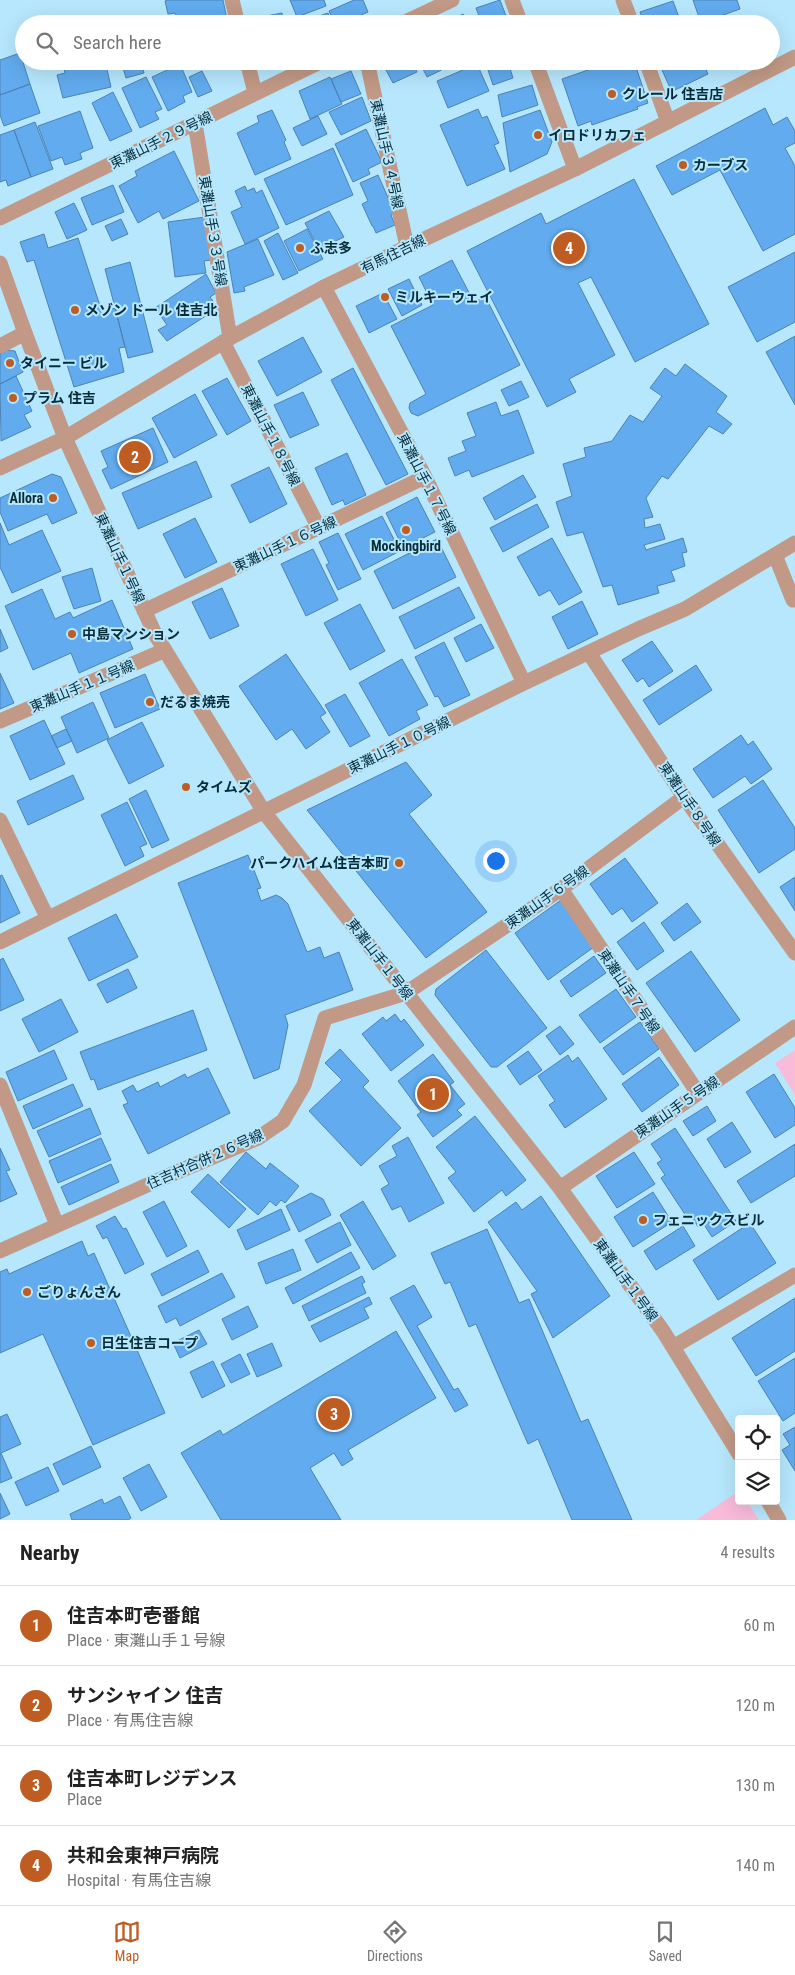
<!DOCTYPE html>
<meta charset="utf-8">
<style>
:root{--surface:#fff;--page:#f6f6f6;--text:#222;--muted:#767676;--line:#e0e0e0;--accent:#bf5c21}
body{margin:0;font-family:"Roboto Condensed","Noto Sans JP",sans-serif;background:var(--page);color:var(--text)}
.controls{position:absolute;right:15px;bottom:15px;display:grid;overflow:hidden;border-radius:5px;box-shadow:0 5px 20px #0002}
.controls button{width:45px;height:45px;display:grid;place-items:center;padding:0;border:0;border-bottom:1px solid var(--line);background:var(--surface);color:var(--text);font:25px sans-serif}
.you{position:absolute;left:495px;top:860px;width:18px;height:18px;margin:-12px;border:4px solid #fff;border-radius:50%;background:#1a73e8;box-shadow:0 0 0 8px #1a73e833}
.badge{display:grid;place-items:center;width:32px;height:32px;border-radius:50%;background:var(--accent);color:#fff;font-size:16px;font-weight:700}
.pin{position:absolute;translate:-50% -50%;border:2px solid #fff;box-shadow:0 1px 5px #0006}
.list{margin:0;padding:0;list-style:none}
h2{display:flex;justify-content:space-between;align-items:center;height:65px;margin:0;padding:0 20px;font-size:21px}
h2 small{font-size:16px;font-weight:400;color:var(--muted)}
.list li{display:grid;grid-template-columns:32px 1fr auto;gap:15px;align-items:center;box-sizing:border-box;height:80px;padding:0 20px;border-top:1px solid var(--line)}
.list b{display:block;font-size:19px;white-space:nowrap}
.list p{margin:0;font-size:16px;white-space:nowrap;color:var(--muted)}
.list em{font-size:16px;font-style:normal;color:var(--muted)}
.icon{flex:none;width:28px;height:28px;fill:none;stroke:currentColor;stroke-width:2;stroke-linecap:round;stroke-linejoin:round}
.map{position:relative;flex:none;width:795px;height:1520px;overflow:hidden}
.search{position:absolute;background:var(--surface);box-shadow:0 5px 20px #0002;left:15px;right:15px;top:15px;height:55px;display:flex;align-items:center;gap:12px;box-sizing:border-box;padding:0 18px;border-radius:28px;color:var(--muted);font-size:19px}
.sheet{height:385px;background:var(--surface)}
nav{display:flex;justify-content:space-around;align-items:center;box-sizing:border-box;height:70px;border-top:1px solid var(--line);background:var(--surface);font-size:14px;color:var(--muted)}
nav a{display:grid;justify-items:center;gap:2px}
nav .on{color:var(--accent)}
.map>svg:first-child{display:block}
.green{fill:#f8bbda}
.building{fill:#61abee;stroke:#4c83b4}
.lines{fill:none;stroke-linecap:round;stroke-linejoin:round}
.service{stroke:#c19986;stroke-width:15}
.minor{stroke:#c19986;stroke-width:15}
.tertiary{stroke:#c19986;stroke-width:15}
.poi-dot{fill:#bf5c21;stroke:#b7e7fd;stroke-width:2}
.labels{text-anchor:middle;stroke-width:4;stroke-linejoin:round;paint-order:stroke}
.poi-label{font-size:14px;font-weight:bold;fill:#062c3a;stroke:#b7e7fd;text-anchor:start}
.street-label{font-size:14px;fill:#062c3a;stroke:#b7e7fd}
</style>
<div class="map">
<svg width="795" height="1520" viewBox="0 0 795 1520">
<rect width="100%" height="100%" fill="#b7e7fd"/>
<!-- green -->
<path class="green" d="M795 1050V1095L775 1063Z
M739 1491V1501H747L759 1520H696Z"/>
<!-- building -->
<path class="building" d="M168 0H223L228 24H178L175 13 168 14 165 1Z
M290 0H324L326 6 297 17Z
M354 0H363L368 12 361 15 364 22 360 24H335L329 11Z
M500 0 509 24H482L476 8Z
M693 0H737L740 9 701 23Z
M673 1 681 23 644 24 640 12Z
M282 13 284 24H257L256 18Z
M328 13 332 24H296Z
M463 14 469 24H442Z
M130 18 131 24H111V23Z
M20 53 30 84 0 95V60Z
M62 61H111L112 68 107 69 111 87 63 98 57 75 65 73Z
M121 61H141L144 73 126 78Z
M381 61H412L417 72 393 83Z
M419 61H460L427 77Z
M485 61H498L499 65 508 62 513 78 493 85Z
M614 61H634L648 103 637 107 638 109 592 125 591 121 578 126 562 79Z
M658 61H702L708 74 675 90H671Z
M702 61H717L706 69Z
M180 64 192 92 183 96 185 102 168 111 152 77Z
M477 64 489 91 448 108 437 81Z
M202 71 212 91 198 97 189 77Z
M351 71 361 94 341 102 331 79Z
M146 77 162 109 155 112 159 119 140 128 122 88Z
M330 77 342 104 310 119 299 91Z
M30 84 40 113 4 126 0 115V95Z
M532 85 538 105 502 117 498 95Z
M113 92 132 131 110 141 92 103Z
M362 97 371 121 341 135 329 112Z
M765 108 773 125 787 117 795 131V143L785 148 795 166V234L763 251 720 170 672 195 656 166Z
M478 109 482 118 487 116 499 143 494 145 505 169 467 186 440 125Z
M272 110 286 140 284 142 291 159 255 175 237 133 259 122 257 116Z
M540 110 552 142 547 154 510 172 503 123Z
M80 111 93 148 80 153 82 159 65 165 62 157 51 161 38 126Z
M318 116 327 134 302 146 293 128Z
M35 122 53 169 31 177 14 130Z
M366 129 382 162 368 169 370 174 353 182 335 144Z
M14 130 31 177 8 186 6 180 0 182V135Z
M333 148 353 195 286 225 264 179Z
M174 151 199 201 163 219 159 211 138 223 119 186 137 176 135 171Z
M378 175 395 213 391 215 395 225 376 233 373 226H372L362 204 368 201 360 183Z
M634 179 709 324 635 362 591 277 578 283 615 355 569 379 576 392 547 407 467 251 541 213 546 224Z
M113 185 124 212 92 225 81 198Z
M245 186 247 191 254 188 256 193 262 190 279 228 245 244 231 212 242 207 235 191Z
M74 203 87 230 67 239 55 212Z
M329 211 344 237 319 249 305 223Z
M205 217 211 260 204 261 206 273 175 277 168 222Z
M121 219 128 234 112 241 105 226Z
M307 229 323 259 299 271 284 241Z
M278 233 298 273 283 280 264 241Z
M44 234 48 248 78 238 102 312 115 308 125 347 119 348 124 372 74 387 34 260 27 262 20 242Z
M258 239 274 275 244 287 245 291 234 293 227 252Z
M795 252V322L757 342 728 287Z
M452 260 474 302 485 296 520 365 418 416 411 413 409 408 410 403 426 394 391 326 433 305 419 277Z
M130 262 153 352 128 358 105 269Z
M206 274 216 293 210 297 218 308 167 341 158 330 167 325 155 308Z
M409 279 422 305 402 316 388 289Z
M383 293 397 319 369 333 356 306Z
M795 336V405L766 352Z
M303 337 322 372 277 396 258 361Z
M6 350 15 351 23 372 0 384V353Z
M685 364 727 396 716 412 732 424 723 434 709 426 668 479 662 476 646 498 653 517 644 519 645 528 660 524 665 539 644 545 646 550 683 538 687 552 682 553 685 566 671 571 675 581 657 586 659 593 618 605 612 585 603 587 583 532 567 536 556 502 572 496 563 464 586 457 584 448 612 441 630 415 643 422 662 396 650 388 665 368 676 376Z
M353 368 408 474 386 485 331 380Z
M16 376 32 411 24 415 31 427 1 441 0 384Z
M227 378 251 421 227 435 202 391Z
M521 381 529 397 509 406 501 390Z
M303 392 319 425 290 438 274 405Z
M195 394 217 435 174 458 152 418Z
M496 402 501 416 518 410 534 453 472 477 469 470 455 476 448 458 466 451 462 441 476 436 467 413Z
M153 428 168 462 111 489 102 470 108 467 101 451Z
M347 453 366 495 345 505 343 500 332 505 315 468Z
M196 461 212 497 138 529 122 493Z
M269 467 287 504 250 523 231 485Z
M52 474 61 477 77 513 52 524 47 514 8 531 0 512V498Z
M523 475 536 497 495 520 483 498Z
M417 497 435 532 403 548 386 513Z
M537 504 549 527 503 552 490 528Z
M382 516 400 551 363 570 345 534Z
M195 518 217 562 185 578 163 534Z
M0 523 9 545 42 530 61 571 12 593 0 567Z
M338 533 361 579 338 590 326 565 329 563 319 542Z
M552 538 582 592 559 605 550 590 539 596 517 557Z
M437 539 456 577 393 609 374 571Z
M313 549 338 600 306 616 281 564Z
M92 568 101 601 74 609 62 577Z
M459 587 475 618 415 649 399 617Z
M222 588 239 626 210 639 192 602Z
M42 589 55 619 70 612 73 618 112 600 133 649 79 673 71 653 33 670 5 606Z
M582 601 598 634 568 649 552 617Z
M360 604 385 651 350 670 324 623Z
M481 624 494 648 466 662 454 638Z
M0 629 8 648 0 652Z
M652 641 673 671 649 687 643 678 637 682 622 660Z
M444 642 470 695 444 707 438 696 435 697 415 657Z
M286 654 326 713 320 717 330 732 306 749 292 729 276 740 239 686Z
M402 659 428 705 416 711 420 719 389 736 359 683Z
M696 665 712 690 659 725 643 700Z
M0 673 14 703 0 709Z
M145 674 160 709 115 728 100 693Z
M345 694 370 736 350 747 325 705Z
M93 702 109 738 77 753 61 717Z
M44 720 65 764 30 780 10 736Z
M142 722 164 766 129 784 107 740Z
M66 729 72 741 57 748 51 736Z
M741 735 748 745 753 741 772 769 751 784 745 776 713 798 693 769Z
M406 762 432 795 409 814 487 912 426 958 307 810Z
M73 775 84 799 28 825 17 801Z
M763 780 795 828V849L759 873 718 810Z
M146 790 169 840 152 848 129 799Z
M127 802 147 844 140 847 144 856 125 866 101 815Z
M248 855 261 888 257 889 261 901 276 895 282 898 288 904 307 952 320 947 324 958 339 952 353 990 285 1015 288 1025 279 1069 254 1079 178 883Z
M625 858 658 903 632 922 622 908 612 915 590 884Z
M2 875 20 913 0 923V876Z
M795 877V911L780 887Z
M561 900 594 947 548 980 515 933Z
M687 903 701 922 674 941 661 923Z
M116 914 138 957 89 981 68 938Z
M644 922 664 951 637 970 617 942Z
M486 950 547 1028 497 1067H491L435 995 436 989Z
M691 951 740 1020 695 1052 646 983Z
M594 956 606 973 571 997 560 981Z
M3 958 24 1000 0 1011V960Z
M128 969 137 988 107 1003 97 984Z
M616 989 636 1017 600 1043 579 1015Z
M61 999 78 1032 39 1052 22 1019Z
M193 1010 207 1050 98 1090 94 1079 91 1080 80 1052Z
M395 1014 401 1022 404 1019 424 1045 391 1071 362 1034 383 1017 386 1021Z
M640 1022 659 1049 623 1075 603 1048Z
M560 1026 574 1044 560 1055 546 1036Z
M340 1049 369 1081 363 1087 401 1128 361 1166 309 1111 342 1080 325 1063Z
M54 1050 67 1079 18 1101 6 1072Z
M528 1051 542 1070 520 1085 507 1066Z
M433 1054 454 1082 450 1085 465 1104 457 1110 462 1115 433 1137 417 1115 421 1112 398 1081Z
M568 1055 572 1062 578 1057 607 1099 565 1128 549 1105 555 1101 538 1076Z
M659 1057 679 1085 642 1112 622 1084Z
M208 1068 230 1113 148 1154 123 1105 128 1103 122 1091 133 1085 137 1092 158 1082 160 1087 185 1074 187 1078Z
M774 1074 795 1108V1125L775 1138 746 1092Z
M73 1084 83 1106 33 1129 23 1106Z
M707 1106 716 1121 693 1136 683 1121Z
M90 1108 101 1134 49 1157 37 1131Z
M475 1116 526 1180 506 1196 502 1190 474 1212 448 1178 456 1172 436 1147Z
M732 1122 751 1152 725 1168 707 1139Z
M675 1128 736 1221 712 1237 703 1223 698 1227 690 1214 686 1216 661 1178 665 1175 657 1163 662 1160 651 1144Z
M408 1137 444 1203 409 1222 401 1206 392 1210 381 1189 389 1184 379 1166 397 1156 392 1146Z
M101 1138 111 1160 58 1183 49 1161Z
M795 1144V1176L751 1203 737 1181Z
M0 1148 10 1170 6 1171 17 1194 0 1202Z
M246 1152 266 1169 270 1163 299 1186 285 1203 281 1200 276 1206 270 1201 258 1215 220 1182Z
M634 1152 655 1184 617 1208 596 1176Z
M111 1164 119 1182 69 1205 61 1187Z
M208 1174 246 1209 229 1228 191 1192Z
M653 1192 672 1222 633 1247 614 1217Z
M311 1193 323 1199 331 1215 299 1232 286 1206Z
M541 1196 610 1296 553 1338 531 1294 537 1291 488 1222 516 1202 522 1210Z
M164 1201 187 1246 167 1257 143 1212Z
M363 1201 396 1256 373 1270 340 1215Z
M281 1209 290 1230 246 1250 237 1230Z
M115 1216 123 1229 126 1228 144 1264 125 1274 107 1237 103 1239 96 1226Z
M340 1222 351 1245 317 1263 305 1240Z
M750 1223 776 1263 718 1300 693 1260Z
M683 1226 695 1246 656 1270 644 1251Z
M487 1229 519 1303 529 1299 581 1422 588 1419 632 1520H572L538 1439 528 1444 476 1324 469 1327 450 1282 445 1284 431 1253Z
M82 1241 88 1256 94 1253 165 1413 93 1445 43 1334 0 1353V1272L7 1269 9 1274Z
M293 1249 301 1270 266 1284 258 1263Z
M198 1250 209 1272 162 1296 151 1274Z
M351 1252 360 1268 293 1304 285 1288Z
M222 1273 235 1297 180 1326 176 1318 166 1323 158 1306Z
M362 1276 365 1282 362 1284 366 1293 309 1321 302 1306Z
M414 1285 432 1317 417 1326 454 1390 458 1388 468 1405 455 1412 390 1298Z
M369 1297 372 1304 364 1308 369 1318 320 1342 311 1326Z
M795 1298V1351L756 1376 732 1338Z
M248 1306 258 1327 232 1340 222 1319Z
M199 1330 207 1344 180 1358 173 1343Z
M396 1331 436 1398 348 1450 353 1459 342 1466 334 1453 310 1468 341 1520H221L181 1453 220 1430 223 1435Z
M272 1343 282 1366 257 1377 247 1354Z
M240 1354 250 1374 231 1383 221 1364Z
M795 1358V1413L783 1421 758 1381Z
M213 1361 225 1386 202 1398 190 1372Z
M7 1414 21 1444 1 1453 12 1478 0 1483V1417Z
M795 1427V1471L782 1450 790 1445 783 1434Z
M91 1446 101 1467 63 1485 53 1464Z
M149 1464 167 1497 141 1511 123 1478Z
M48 1467 59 1491 26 1506 15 1482Z
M0 1493 10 1514 0 1519Z
M120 1496 131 1518 128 1520H72L70 1514 102 1499 104 1504Z"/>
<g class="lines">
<!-- service -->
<path class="service" d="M775 555 793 600"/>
<!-- minor -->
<path class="minor" d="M232 0 238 24
M512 0 521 24
M623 0 632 24
M401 24 452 0
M247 61 255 93
M367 61 407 247
M535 61 575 169
M646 61 668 122
M195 123 230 338
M0 218 322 61
M324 287 425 477 524 683
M223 342 319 528
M0 346 25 333
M65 438 155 634 264 812 560 1188 663 1331 739 1454
M144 611 425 477
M589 653 684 797 795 953
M0 721 163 651
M0 820 47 917
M561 889 698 1093
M0 942 524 683 638 629 685 609 795 543
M0 1085 57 1225
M560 1188 795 1027
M0 1251 163 1178 258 1138 283 1121 304 1085 325 1018 406 993 561 889 684 797
M673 1347 795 1275
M768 1501 779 1520"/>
<!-- tertiary -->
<path class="tertiary" d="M0 263 25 333 65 438
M0 468 65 438 230 338 324 287 407 247 575 169 795 57"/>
</g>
<!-- markers -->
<g class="poi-dot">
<circle cx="612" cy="94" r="5"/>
<circle cx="538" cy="135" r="5"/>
<circle cx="683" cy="165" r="5"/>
<circle cx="300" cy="248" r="5"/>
<circle cx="385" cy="297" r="5"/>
<circle cx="75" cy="310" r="5"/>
<circle cx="10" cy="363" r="5"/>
<circle cx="13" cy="398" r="5"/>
<circle cx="53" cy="498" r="5"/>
<circle cx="406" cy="530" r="5"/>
<circle cx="72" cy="634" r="5"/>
<circle cx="150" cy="702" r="5"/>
<circle cx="186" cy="787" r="5"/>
<circle cx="399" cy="863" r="5"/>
<circle cx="643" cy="1220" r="5"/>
<circle cx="27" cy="1292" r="5"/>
<circle cx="91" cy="1343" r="5"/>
</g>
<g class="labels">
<!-- poi labels -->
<g class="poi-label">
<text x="622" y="99">クレール 住吉店</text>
<text x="548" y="140">イロドリカフェ</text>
<text x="693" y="170">カーブス</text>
<text x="310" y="253">ふ志多</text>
<text x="395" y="302">ミルキーウェイ</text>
<text x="85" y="315">メゾン ドール 住吉北</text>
<text x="20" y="368">タイニー ビル</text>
<text x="23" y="403">プラム 住吉</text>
<text x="43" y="503" text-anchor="end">Allora</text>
<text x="406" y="551" text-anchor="middle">Mockingbird</text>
<text x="82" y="639">中島マンション</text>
<text x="160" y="707">だるま焼売</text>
<text x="196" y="792">タイムズ</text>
<text x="389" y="868" text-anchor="end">パークハイム住吉本町</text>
<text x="653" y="1225">フェニックスビル</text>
<text x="37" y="1297">ごりょんさん</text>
<text x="101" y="1348">日生住吉コープ</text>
</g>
<!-- street labels -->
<g class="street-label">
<text transform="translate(161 140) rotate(-26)" y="5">東灘山手２９号線</text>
<text transform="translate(387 154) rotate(78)" y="5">東灘山手３４号線</text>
<text transform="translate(213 231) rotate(81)" y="5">東灘山手３３号線</text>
<text transform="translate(393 254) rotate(-26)" y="5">有馬住吉線</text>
<text transform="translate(271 435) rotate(63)" y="5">東灘山手１８号線</text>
<text transform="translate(427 484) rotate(63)" y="5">東灘山手１７号線</text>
<text transform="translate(285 544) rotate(-25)" y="5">東灘山手１６号線</text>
<text transform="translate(120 558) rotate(65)" y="5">東灘山手１号線</text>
<text transform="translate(82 686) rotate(-23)" y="5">東灘山手１１号線</text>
<text transform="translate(399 745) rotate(-26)" y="5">東灘山手１０号線</text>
<text transform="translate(690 804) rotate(56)" y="5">東灘山手８号線</text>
<text transform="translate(547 897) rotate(-35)" y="5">東灘山手６号線</text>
<text transform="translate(380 959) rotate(52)" y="5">東灘山手１号線</text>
<text transform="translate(629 991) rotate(56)" y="5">東灘山手７号線</text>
<text transform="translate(677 1107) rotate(-34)" y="5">東灘山手５号線</text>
<text transform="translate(205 1159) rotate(-24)" y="5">住吉村合併２６号線</text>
<text transform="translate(626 1280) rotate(54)" y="5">東灘山手１号線</text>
</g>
</g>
</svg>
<div class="controls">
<button><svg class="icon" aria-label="locate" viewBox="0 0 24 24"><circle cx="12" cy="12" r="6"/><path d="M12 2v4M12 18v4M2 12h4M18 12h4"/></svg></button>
<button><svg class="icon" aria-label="layers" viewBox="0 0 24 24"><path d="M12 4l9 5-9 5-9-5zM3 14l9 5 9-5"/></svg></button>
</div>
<div class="you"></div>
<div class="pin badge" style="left:433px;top:1094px">1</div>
<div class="pin badge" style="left:135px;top:457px">2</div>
<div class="pin badge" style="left:334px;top:1414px">3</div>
<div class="pin badge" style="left:569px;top:248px">4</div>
<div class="search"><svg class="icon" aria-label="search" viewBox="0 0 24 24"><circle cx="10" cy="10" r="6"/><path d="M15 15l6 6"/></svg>Search here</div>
</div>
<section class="sheet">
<h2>Nearby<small>4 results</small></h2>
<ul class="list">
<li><span class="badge">1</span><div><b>住吉本町壱番館</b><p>Place · 東灘山手１号線</p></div><em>60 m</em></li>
<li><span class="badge">2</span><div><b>サンシャイン 住吉</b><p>Place · 有馬住吉線</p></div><em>120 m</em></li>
<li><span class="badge">3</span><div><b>住吉本町レジデンス</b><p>Place</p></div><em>130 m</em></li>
<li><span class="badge">4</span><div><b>共和会東神戸病院</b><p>Hospital · 有馬住吉線</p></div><em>140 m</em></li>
</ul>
</section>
<nav>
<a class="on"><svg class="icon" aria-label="map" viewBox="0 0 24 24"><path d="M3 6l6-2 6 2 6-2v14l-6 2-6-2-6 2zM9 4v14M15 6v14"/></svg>Map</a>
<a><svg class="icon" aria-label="directions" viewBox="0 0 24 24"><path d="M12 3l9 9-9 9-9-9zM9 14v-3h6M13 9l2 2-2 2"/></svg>Directions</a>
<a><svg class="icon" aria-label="saved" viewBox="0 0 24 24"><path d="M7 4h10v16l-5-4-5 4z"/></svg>Saved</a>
</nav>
